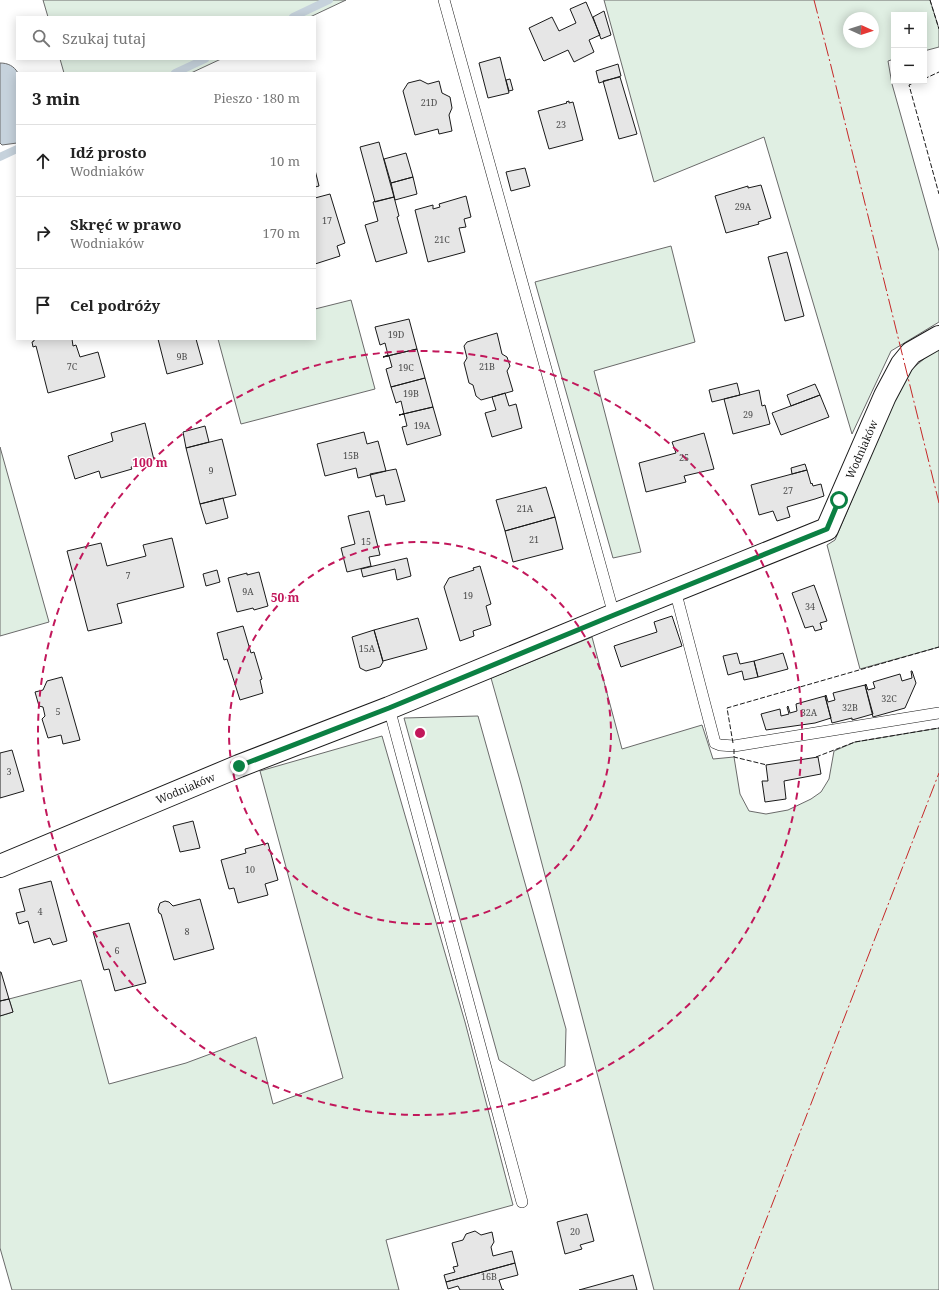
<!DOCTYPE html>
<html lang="pl">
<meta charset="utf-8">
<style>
:root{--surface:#fff;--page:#f6f6f6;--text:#222;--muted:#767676;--line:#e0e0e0}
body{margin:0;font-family:"Noto Serif",serif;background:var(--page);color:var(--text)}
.controls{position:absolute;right:12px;top:12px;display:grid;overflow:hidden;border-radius:0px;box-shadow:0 2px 10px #0003}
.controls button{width:36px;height:36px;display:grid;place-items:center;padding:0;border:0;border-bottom:1px solid var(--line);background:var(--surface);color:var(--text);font:20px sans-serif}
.compass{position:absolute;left:843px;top:12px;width:36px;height:36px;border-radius:50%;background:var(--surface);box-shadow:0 2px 10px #0003;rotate:93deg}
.stop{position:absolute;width:12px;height:12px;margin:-9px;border:3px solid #0b8043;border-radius:50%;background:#fff}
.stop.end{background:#0b8043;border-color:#fff;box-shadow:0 1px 4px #0008}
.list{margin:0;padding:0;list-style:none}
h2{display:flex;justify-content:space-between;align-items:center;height:52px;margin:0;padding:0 16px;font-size:17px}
h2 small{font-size:13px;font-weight:400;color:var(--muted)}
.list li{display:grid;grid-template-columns:26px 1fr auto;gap:12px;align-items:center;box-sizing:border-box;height:72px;padding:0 16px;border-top:1px solid var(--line)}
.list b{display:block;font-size:15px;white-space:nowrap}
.list p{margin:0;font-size:13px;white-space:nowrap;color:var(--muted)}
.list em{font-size:13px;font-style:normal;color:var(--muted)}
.icon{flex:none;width:22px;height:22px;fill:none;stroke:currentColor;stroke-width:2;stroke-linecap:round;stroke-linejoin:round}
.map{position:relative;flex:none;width:939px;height:1290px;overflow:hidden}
.search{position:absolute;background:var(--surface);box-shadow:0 2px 10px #0003;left:16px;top:16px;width:300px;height:44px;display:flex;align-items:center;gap:10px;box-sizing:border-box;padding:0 14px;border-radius:0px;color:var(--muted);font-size:15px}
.panel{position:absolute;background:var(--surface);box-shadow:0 2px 10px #0003;left:16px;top:72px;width:300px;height:268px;border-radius:0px}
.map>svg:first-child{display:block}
.green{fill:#e0efe3;stroke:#6a6a6a;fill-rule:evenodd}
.water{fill:#c6d2dc;stroke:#6a6a6a}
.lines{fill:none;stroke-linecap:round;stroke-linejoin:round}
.stream{stroke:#c6d2dc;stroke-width:8}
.building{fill:#e6e6e6;stroke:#1a1a1a}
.service-casing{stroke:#1a1a1a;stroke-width:12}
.minor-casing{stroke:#1a1a1a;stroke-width:24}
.service{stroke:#fff;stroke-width:11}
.minor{stroke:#fff;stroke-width:22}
.fence{stroke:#1a1a1a;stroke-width:1;stroke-dasharray:5 2;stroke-linecap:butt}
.power{stroke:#c62828;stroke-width:1;stroke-dasharray:14 3 2 3;stroke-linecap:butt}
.route{stroke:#0b8043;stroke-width:5}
.ring{fill:none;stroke:#c2185b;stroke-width:2;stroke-dasharray:7 5}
.labels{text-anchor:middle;stroke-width:3;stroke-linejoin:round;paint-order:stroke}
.number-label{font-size:9px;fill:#4d4d4d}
.street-label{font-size:11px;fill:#1a1a1a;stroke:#fff}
.centre{fill:#c2185b;stroke:#fff;stroke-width:2}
.ring-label{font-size:12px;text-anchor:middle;font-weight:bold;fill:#c2185b;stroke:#fff;stroke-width:3;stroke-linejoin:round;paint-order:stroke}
</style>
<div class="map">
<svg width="939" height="1290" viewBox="0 0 939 1290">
<rect width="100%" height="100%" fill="#fff"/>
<!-- green -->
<path class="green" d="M43 0H346L310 17H48Z
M604 0H930L939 29V47L924 51V15H894V59L888 61 892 84 939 251V322L891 351 852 434 764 137 654 182ZM849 18H873V42H849Z
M60 59H221L191 73H64Z
M671 246 695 342 594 371 641 552 613 558 535 282Z
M351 300 375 389 241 424 218 339H315V309Z
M939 350V647L860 669 827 545 835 540 894 400 912 369 932 352Z
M0 447 49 622 0 636Z
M592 637 622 749 702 725 713 759 734 757 740 794 749 811 766 814 788 810 811 799 821 792 829 779 834 751 855 742 939 728V1290H654L521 784 491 678Z
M478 716 566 1029 565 1066 533 1081 499 1060 404 718Z
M382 736 465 1022 513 1205 386 1240 399 1290H12L0 1248V1016L13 1012 9 999 81 980 109 1084 186 1063 256 1037 273 1104 343 1078 260 771Z"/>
<!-- water -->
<path class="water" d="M0 63C8 63 14 66 18 73L17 143 2 145 0 143Z"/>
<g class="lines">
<!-- stream -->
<path class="stream" d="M293 17 329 0
M175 73 205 59
M0 157 17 149"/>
</g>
<!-- building -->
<path class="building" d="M586 2 600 35 589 40 594 52 574 62 568 50 544 61 543 60 529 28 552 17 559 31 576 23 570 9Z
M604 11 611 35 601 39 593 17Z
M500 57 509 93 488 98 479 63Z
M618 64 621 76 599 83 596 71Z
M620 77 637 134 619 139 603 81Z
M510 79 513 90 509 91 506 80Z
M420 80 428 84 439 81 442 93 450 97 452 108 449 115 452 131 439 134 438 129 415 135 403 91 408 83Z
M569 101V103L573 102 583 140 549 149 538 111 567 103 566 102Z
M379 142 394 197 375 202 360 147Z
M406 153 413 177 391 183 384 159Z
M525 168 530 186 511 191 506 172Z
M315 170 319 186 315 187Z
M413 177 417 194 395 200 391 183Z
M761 185 771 218 758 222 759 224 726 233 715 196 748 186V188Z
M330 194 345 243 337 246 340 256 315 264V198Z
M466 196 471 217 464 219 466 227 459 228 465 252 428 262 415 210 433 205V209L440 207 439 204Z
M394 197 399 216 397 217 407 253 376 262 365 225 378 221 373 202Z
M787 252 804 316 785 321 768 257Z
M409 319 417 349 383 357 388 355 385 343 380 345 375 327Z
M497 333 502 354 507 357 510 366 507 371 513 391 481 400 476 396 473 385 469 383 464 363 467 358 464 346 467 342Z
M34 339H72L73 346 76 345 80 357 98 352 105 377 48 393 36 346 33 347 32 342 34 341Z
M158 339H196L203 364 167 374Z
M417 349 425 378 391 387 386 369 392 367 389 356 383 357Z
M425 378 433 407 399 415 404 414 401 401 396 403 391 387Z
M737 383 740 395 712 402 709 390Z
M815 384 820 395 791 406 787 395Z
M759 390 762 406 765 405 770 424 733 434 724 399Z
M505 393 509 406 516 404 522 428 492 437 485 413 496 410 492 397Z
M820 395 829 417 781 435 772 413Z
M433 407 441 435 407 445 402 427 407 426 404 414 399 415Z
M145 423 154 460 131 467 132 469 101 478 99 471 75 479 68 456 113 441 111 433Z
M205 426 209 442 186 448 183 432Z
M364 432 367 444 378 441 386 471 358 478 356 468 325 476 317 444Z
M704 433 714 469 684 476 686 482 646 492 639 463 676 453 672 442Z
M222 439 236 495 200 504 186 448Z
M805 464 807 470 792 474 791 468Z
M396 469 405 501 386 505 384 495 376 497 370 474Z
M807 470 811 484 812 483 813 486 821 484 824 496 815 499 787 507 790 517 777 521 773 511 759 515 751 485Z
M546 487 555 517 505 531 496 500Z
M223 498 228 518 206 524 200 504Z
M369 511 380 555 369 557 371 566 347 572 341 548 355 544 348 516Z
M555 517 563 549 513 562 505 531Z
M172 538 184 587 117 604 122 623 88 631 67 551 101 543 107 566 146 556 143 545Z
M407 558 411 576 397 580 395 569 363 577 361 569Z
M480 566 491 604 486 606 491 625 473 631 474 636 460 641 444 587 449 578 474 570 473 568Z
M217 570 220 582 206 586 203 574Z
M259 572 268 606 254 610 253 608 237 612 228 578 247 573V575Z
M814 585 827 621 820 623 822 629 815 631 813 626 805 628 792 593Z
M672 616 682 646 621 667 614 646 657 632 654 622Z
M418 618 427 649 383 661 374 630Z
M243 626 251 653 254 652 262 679 260 680 263 693 240 700 227 659 224 660 217 633Z
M374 630 383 662 380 667 366 671 360 668 352 637Z
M737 653 740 664 754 661 758 677 744 680 742 671 728 675 723 656Z
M783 653 788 669 758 677 754 661Z
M911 671H912L916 683 905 708 873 717 865 685 866 684 868 690 875 688 873 682 900 674 902 681 912 678Z
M62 677 80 740 63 744 61 735 48 738 42 719 45 716 43 707 39 706 35 692 43 690 47 681Z
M865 685 873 714 852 720V718L832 723 825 696 826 695 828 702 835 700 833 693Z
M825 696 831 718 815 723 766 730 761 714 780 709 781 716 789 714 787 707 788 706 790 713 797 711 796 704Z
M12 750 24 791 0 798V753Z
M818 757 821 774 784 781 786 799 765 802 762 781H768L766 765Z
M193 821 200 848 180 852 173 826Z
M268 843 278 880 265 884 268 895 238 903 234 888 229 889 221 860 246 853 245 849Z
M51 881 67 941 53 945 50 938 34 943 28 921 19 924 16 913 25 911 19 889Z
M200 899 214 949 174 960 161 914 159 913 158 909 160 903 165 901 169 902 173 906Z
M129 923 146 983 115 991 109 969 104 970 93 932Z
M0 972H1L9 999 0 1001Z
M9 999 13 1012 0 1016V1001Z
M587 1214 594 1241 580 1245 582 1249 565 1254 557 1222Z
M475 1231 481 1235 492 1232 494 1242 491 1247 493 1256 512 1251 515 1263 446 1282 444 1275 455 1272 453 1267 458 1266 452 1243 463 1240 466 1234Z
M515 1263 518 1275 499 1280 502 1289 504 1290H460L458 1286 448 1289 446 1282Z
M633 1275 637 1290H579Z"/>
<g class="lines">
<!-- service casing -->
<g class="service-casing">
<path id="service" d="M444 0 614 615
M675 590 715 743 720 745 734 746 939 713
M389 708 522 1202"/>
</g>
<!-- minor casing -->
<g class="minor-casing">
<g id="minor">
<path id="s1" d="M0 866 239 766 389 708 614 615 827 529 885 396 902 364 911 353 939 337"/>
</g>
</g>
<!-- service -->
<use href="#service" class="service"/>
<!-- minor -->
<use href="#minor" class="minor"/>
<!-- fence -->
<path class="fence" d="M930 0 939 29
M924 79 939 72
M918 81 909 85 939 194
M733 743 727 708 939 647
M734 749V757L767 765
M816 757 855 742 939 728"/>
<!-- power -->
<path class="power" d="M814 0 830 62 939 503
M739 1290 939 773"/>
</g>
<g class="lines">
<!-- route -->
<path class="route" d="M239 766 389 708 614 615 827 529 839 500"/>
</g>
<!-- distance rings -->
<g class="ring">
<circle cx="420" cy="733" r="191"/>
<circle cx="420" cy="733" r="382"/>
</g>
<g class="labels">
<!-- number labels -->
<g class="number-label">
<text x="429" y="106">21D</text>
<text x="561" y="128">23</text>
<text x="743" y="210">29A</text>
<text x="327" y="224">17</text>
<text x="442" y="243">21C</text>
<text x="396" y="338">19D</text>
<text x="182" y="360">9B</text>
<text x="72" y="370">7C</text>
<text x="487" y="370">21B</text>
<text x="406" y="371">19C</text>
<text x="411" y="397">19B</text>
<text x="748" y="418">29</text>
<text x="422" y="429">19A</text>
<text x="351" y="459">15B</text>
<text x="684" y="461">25</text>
<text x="211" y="474">9</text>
<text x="788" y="494">27</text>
<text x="525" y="512">21A</text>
<text x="534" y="543">21</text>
<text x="366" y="545">15</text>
<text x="128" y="579">7</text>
<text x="248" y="595">9A</text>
<text x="468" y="599">19</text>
<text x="810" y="610">34</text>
<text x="367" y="652">15A</text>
<text x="889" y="702">32C</text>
<text x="850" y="711">32B</text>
<text x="58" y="715">5</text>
<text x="809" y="716">32A</text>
<text x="9" y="775">3</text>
<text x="250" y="873">10</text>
<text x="40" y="915">4</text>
<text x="187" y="935">8</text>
<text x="117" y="954">6</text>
<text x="575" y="1235">20</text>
<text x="489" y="1280">16B</text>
</g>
<!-- street labels -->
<g class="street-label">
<text dy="4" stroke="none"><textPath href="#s1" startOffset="980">Wodniaków</textPath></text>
<text dy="4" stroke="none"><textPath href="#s1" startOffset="201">Wodniaków</textPath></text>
</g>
</g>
<circle cx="420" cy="733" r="6" class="centre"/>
<g class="ring-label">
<text x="150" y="467">100 m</text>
<text x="285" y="602">50 m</text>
</g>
</svg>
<div class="controls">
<button>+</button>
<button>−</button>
</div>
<svg class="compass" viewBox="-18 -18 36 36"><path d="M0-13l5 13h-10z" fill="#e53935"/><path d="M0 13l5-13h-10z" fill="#767676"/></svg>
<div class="stop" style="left:839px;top:500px"></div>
<div class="stop end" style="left:239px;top:766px"></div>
<div class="search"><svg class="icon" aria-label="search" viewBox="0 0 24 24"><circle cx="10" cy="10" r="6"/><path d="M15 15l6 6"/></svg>Szukaj tutaj</div>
<section class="panel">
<h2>3 min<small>Pieszo · 180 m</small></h2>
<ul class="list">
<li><svg class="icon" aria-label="ahead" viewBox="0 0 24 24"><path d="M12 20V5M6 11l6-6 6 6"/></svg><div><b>Idź prosto</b><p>Wodniaków</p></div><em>10 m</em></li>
<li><svg class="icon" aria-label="right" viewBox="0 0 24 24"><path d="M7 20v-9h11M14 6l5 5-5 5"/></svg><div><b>Skręć w prawo</b><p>Wodniaków</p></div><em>170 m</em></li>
<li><svg class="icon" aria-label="arrive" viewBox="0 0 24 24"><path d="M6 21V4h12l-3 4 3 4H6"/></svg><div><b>Cel podróży</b></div></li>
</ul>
</section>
</div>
